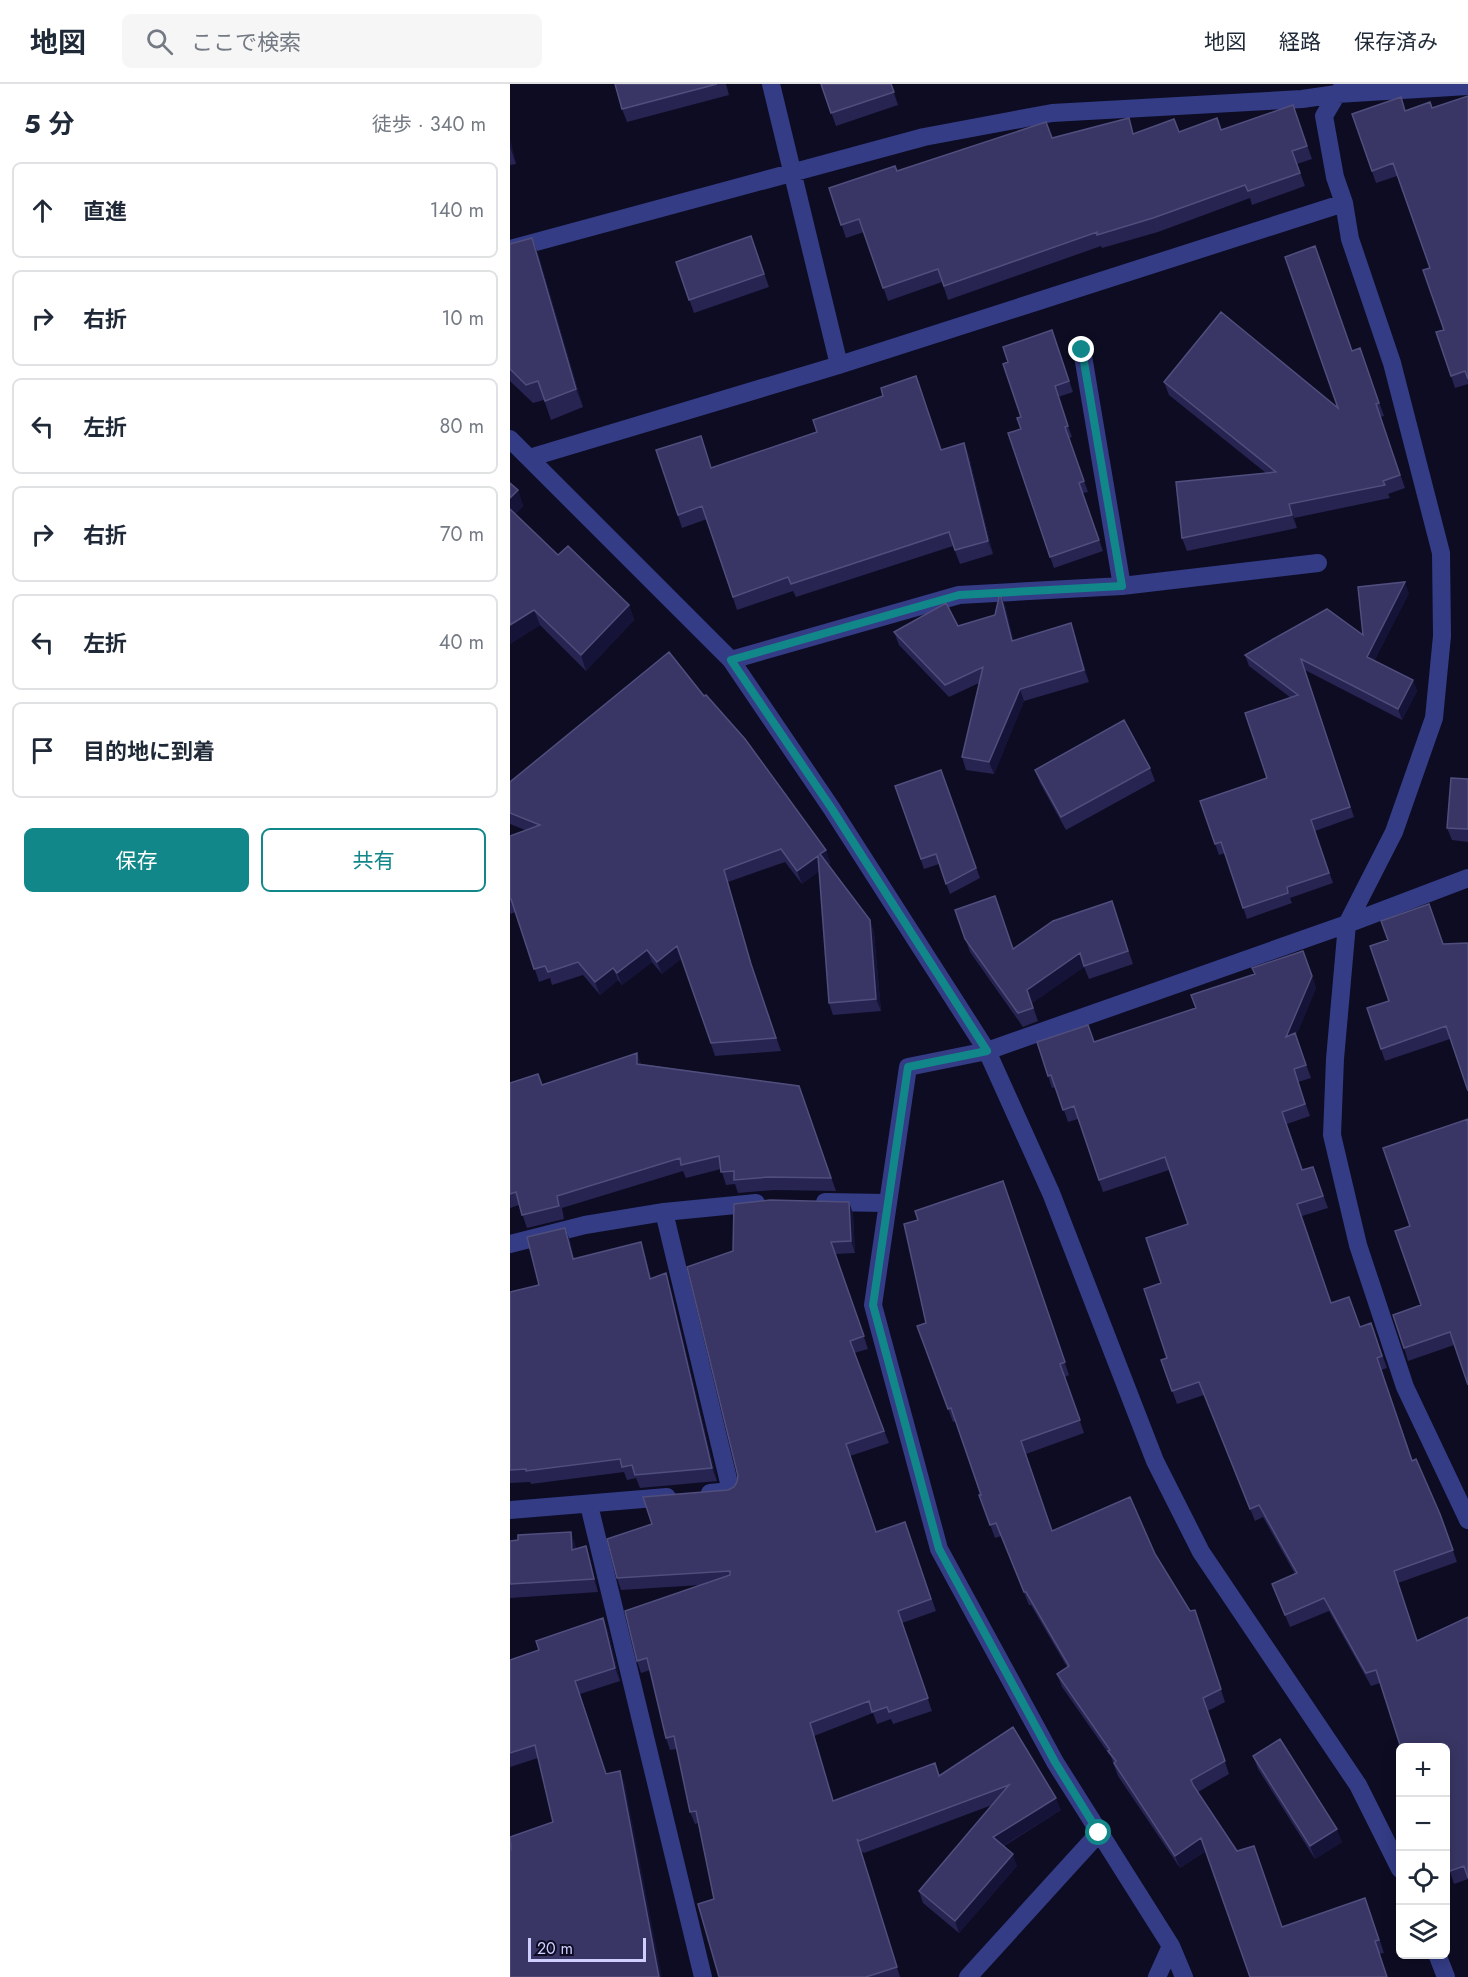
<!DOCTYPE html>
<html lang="ja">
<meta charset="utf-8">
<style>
:root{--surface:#fff;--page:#f6f6f7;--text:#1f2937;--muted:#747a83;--line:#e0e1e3;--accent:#11878a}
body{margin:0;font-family:Jost,"Noto Sans JP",sans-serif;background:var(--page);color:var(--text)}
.controls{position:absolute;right:18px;bottom:18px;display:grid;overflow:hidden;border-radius:9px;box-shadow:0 3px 15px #0003}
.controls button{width:54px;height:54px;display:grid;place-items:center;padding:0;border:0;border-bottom:2px solid var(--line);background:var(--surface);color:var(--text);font:30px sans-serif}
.scale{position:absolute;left:18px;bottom:15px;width:118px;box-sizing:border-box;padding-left:6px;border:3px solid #cecfff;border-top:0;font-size:16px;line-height:21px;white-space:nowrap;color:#cecfff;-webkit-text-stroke:4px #0d0c23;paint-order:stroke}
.stop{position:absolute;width:18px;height:18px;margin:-14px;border:4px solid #11878a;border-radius:50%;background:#fff}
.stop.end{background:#11878a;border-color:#fff;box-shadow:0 2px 6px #0008}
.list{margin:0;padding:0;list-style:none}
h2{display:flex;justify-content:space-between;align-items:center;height:78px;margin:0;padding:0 24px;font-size:26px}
h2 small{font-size:20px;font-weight:400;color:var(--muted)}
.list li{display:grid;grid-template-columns:39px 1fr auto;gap:18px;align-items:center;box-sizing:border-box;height:96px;margin:0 12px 12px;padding:0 12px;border:2px solid var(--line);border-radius:9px}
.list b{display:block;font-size:22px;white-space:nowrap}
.list em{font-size:20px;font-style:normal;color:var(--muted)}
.actions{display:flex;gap:12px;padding:18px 24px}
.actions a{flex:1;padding:14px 0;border:2px solid var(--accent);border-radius:9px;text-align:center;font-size:21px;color:var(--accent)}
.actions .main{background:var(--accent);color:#fff}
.icon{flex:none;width:33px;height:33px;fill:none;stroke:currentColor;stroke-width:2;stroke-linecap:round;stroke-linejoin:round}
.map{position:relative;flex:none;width:958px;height:1893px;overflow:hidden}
header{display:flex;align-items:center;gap:36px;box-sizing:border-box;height:84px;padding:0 30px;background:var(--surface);border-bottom:2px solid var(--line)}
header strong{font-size:28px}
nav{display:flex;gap:33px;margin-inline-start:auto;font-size:21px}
.search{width:420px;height:54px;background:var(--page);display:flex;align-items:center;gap:15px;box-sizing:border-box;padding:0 21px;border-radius:9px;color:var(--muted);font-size:22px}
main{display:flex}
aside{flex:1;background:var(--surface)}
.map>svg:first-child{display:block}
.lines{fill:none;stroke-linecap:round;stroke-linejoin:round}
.minor{stroke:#343c85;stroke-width:18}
.wall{fill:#272452}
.shaded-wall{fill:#151337}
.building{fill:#393665;stroke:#504e7d;stroke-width:1.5}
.route{stroke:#11878a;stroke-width:8}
</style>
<header>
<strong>地図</strong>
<div class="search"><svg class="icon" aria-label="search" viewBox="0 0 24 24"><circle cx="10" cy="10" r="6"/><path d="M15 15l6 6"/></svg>ここで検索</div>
<nav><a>地図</a><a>経路</a><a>保存済み</a></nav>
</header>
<main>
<aside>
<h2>5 分<small>徒歩 · 340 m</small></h2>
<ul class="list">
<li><svg class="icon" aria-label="ahead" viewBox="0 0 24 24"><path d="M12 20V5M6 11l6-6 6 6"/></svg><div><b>直進</b></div><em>140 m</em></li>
<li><svg class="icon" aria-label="right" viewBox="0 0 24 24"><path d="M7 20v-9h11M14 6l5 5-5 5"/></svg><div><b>右折</b></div><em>10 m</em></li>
<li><svg class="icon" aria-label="left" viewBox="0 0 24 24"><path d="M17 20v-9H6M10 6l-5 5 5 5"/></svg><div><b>左折</b></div><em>80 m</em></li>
<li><svg class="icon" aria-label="right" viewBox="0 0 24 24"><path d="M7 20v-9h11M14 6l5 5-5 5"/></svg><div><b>右折</b></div><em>70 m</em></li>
<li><svg class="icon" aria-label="left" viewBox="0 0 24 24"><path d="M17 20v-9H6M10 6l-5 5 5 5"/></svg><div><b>左折</b></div><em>40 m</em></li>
<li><svg class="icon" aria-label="arrive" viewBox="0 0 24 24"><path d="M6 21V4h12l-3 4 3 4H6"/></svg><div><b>目的地に到着</b></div></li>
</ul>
<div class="actions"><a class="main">保存</a><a>共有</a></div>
</aside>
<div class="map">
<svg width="958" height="1893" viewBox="0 0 958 1893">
<rect width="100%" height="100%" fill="#0d0c23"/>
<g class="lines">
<!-- minor -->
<path class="minor" d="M261 0 329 281
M836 0 827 10 814 32 825 93 834 119 840 155 882 279 931 469 932 552 924 634 884 748 837 840 825 975 822 1051 848 1161 895 1303 958 1436
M0 165 414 53 542 29 792 15 827 10 958 2
M572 266 612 502
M0 355 221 576 322 725 477 967 541 1109 645 1377 691 1468 848 1701 890 1785
M19 374 329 281 834 119
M221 576 449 511 612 502 808 479
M315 1118 376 1119
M154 1128 221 1407 200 1409
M0 1160 75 1141 154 1128 246 1119
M79 1421 193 1893
M0 1426 157 1413
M927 1870 936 1893
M458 1893 589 1749
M647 1893 661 1862
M674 1893 661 1862 545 1678 429 1465 363 1221 398 983 477 967 837 840 958 794"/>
</g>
<!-- wall -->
<path class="wall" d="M105 0H216L219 11 117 38 112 25Z
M311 0H381L388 21 326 42Z
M958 12V300L945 304 926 248 934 246 920 184 887 92 866 99 842 30 896 27 922 24Z
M783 21 802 75 787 80 795 102 742 121 740 114 648 148 592 164 591 162 438 216 432 198 378 217 354 148 336 154 319 104 387 87 542 54 711 46Z
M0 56 6 80 0 81Z
M241 152 259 203 184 229 166 178Z
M22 154 29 173 73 323 41 336 34 316 23 319 0 297V160Z
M542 246 563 308 548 313 562 353 559 354 578 408 573 409 593 467 544 484 498 349 511 345V333L498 278Z
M850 264 874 332 870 333 895 404 878 410 880 414 784 434 787 444 677 467 672 454 756 389 659 311 654 298 828 324 842 267Z
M454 359 459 372 483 470 450 480 443 462 286 513 283 507 227 526 197 435 172 444 146 366 202 383 431 366Z
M0 399 8 406 13 422 5 430 48 471 119 521 124 536 76 587 30 541 0 560Z
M899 509 864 577 903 596 907 607 892 636 795 586 844 733 805 747 823 799 780 814 782 819 737 835 715 769 709 771 690 717 757 694 781 614 739 582 735 571 853 551Z
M495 521 503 556 565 552 579 598 514 617 484 690 456 686 452 673 469 599 439 613 389 561 384 548 448 542 485 531Z
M640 684 645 697 556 746 530 699 525 686Z
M431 686 470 794 440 810 429 780 414 785 385 702Z
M958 695V758L942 756 937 744Z
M0 698 316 766 320 779 318 781 360 836 364 849 371 927 323 931 319 919 309 787 292 800 275 778 218 798 245 893 271 967 205 972 172 874 152 890 142 878 112 901 108 896 90 911 73 891 42 901 40 894 29 898 6 828 0 830V752L15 746 0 740Z
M602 817 623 880 579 895 574 883 522 919 528 937 513 943 460 868 445 826 504 865Z
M919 820 940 955 875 977 857 924 879 917 878 856Z
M793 867 806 904 786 952 801 994 788 998 800 1032 777 1040 793 1086 803 1083 818 1124 792 1132 821 1219 839 1213 850 1243 861 1239 877 1284 871 1286 903 1377 906 1375 930 1430 947 1478 888 1499 907 1556 958 1533V1795L944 1800 936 1775V1664H891L870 1599 861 1602 819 1527 780 1543 762 1500 785 1490 753 1433 745 1437 694 1311 667 1320 651 1276 657 1274 634 1205 651 1199 636 1154 678 1140 659 1086 593 1108 568 1035 558 1038 546 1003 542 1004 527 958 578 941 584 958 686 924 681 911 745 890 742 884Z
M131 980 289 1002 326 1107 264 1106 228 1109 225 1100 216 1101 211 1085 176 1094 173 1087 52 1124 54 1135 17 1144 9 1121 0 1124V999L32 1001Z
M493 1097 559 1291 555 1293 574 1349 516 1370 542 1447 645 1470 680 1527 685 1526 715 1618 698 1627 719 1690 688 1708 772 1842 860 1827 874 1869 740 1893 696 1767 670 1784 608 1692 601 1673 552 1603 547 1590 557 1583 521 1521H519L491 1452 485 1454 469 1411H471L446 1337 443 1338 407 1242 416 1239Z
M339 1118 343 1130 345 1169 326 1170 358 1265 344 1269 379 1359 340 1372 366 1448 395 1438 426 1527 392 1539 422 1627 383 1640 381 1635 367 1640 363 1629 304 1652 323 1717 430 1692 503 1643 551 1726 494 1762 507 1782 449 1849 413 1819 409 1807 482 1721 354 1769 351 1767 390 1893H209L204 1815 188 1739 185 1740 180 1728 167 1665 160 1666 156 1654 140 1586 131 1589 127 1577 191 1501 111 1506 107 1494 142 1440 224 1403 227 1398 223 1167Z
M900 1142 944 1261 898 1277 894 1264 911 1221Z
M55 1144 60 1157 64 1175 135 1171 141 1194 160 1202 207 1397 130 1404 126 1394 117 1396 114 1388 21 1400 20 1398 0 1399V1208L29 1201Z
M61 1448 65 1461 66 1465 80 1475 88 1508 0 1514V1457Z
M93 1534 98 1547 110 1597 70 1610 96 1690 115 1700 43 1738 28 1674 0 1683V1576L29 1566Z
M743 1672 832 1758 805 1775 748 1685Z"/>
<!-- shaded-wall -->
<path class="shaded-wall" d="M0 56 6 80 0 63Z
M22 154 29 173 73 323 66 305Z
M454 359 459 372 483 470 478 457Z
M8 406 13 422 0 435V414Z
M779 420 784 434 787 444 782 431Z
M895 498 899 509 861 584 857 573Z
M490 509 495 521 507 569 502 557Z
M119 521 124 536 76 587 71 571Z
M24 526 30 541 0 560V541Z
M561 539 565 552 579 598 574 586Z
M903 596 907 607 892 636 888 625Z
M510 605 514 617 484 690 479 678Z
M316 766 320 779 315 783 310 770Z
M308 772 313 784 292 800 287 787Z
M360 836 364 849 371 927 366 915Z
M167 862 172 874 152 890 147 878Z
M137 866 142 878 112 901 107 889Z
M793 867 806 904 786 952 801 994 786 952 776 953Z
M570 869 574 883 522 919 528 937 517 906Z
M103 884 108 896 90 911 85 898Z
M127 969 132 981 127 980Z
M339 1118 343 1130 345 1169 341 1157Z
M55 1144 60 1157 67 1188 63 1175Z
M131 1158 135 1171 144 1208 140 1195Z
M156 1189 160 1202 207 1397 202 1384Z
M61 1448 65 1461 67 1480 62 1466Z
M76 1462 80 1475 88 1508 84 1495Z
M93 1534 98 1547 110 1597 105 1584Z
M300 1639 304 1652 327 1729 323 1717Z
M110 1687 115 1700 152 1893H149Z
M546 1714 551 1726 488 1765 483 1753Z
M827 1745 832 1758 805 1775 800 1762Z
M691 1754 696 1767 670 1784 665 1772Z
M503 1770 507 1782 449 1849 445 1837Z"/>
<!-- building -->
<path class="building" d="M105 0H207L112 25Z
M311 0H381L384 8 321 29Z
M958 12V295L955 287 941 292 926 248 934 246 913 186 920 184 883 79 862 87 842 30 891 13 895 27 920 18 922 24Z
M783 21 797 62 782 67 790 89 738 107 735 101 643 134 587 151V148L434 202 428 185 373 204 349 135 331 141 319 104 385 82 387 87 536 38 542 54 619 34 623 50 664 35 669 48 707 34 711 46Z
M241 152 254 190 179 216 166 178Z
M22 154 66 305 35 317 28 297 16 301 0 285V160Z
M805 162 842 267 850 264 869 319 866 320 890 391 873 397 875 401 779 420 782 431 672 454 666 398 766 388 654 298 711 228 828 324 775 173Z
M542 246 559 297 545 302 558 342 555 343 574 397 569 399 589 456 540 473 498 349 511 345 507 334 511 333 493 280 498 278 493 263Z
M406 292 431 366 454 359 478 457 445 466 439 448 281 500 278 493 223 513 192 422 168 431 146 366 191 352 201 384 307 348 303 336 373 312 371 304Z
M0 399 8 406 0 414Z
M0 425 48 471 58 462 119 521 71 571 24 526 0 541Z
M895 498 857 573 903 596 888 625 791 575 840 723 801 736 819 789 777 803 778 809 733 824 711 758 705 760 690 717 757 694 735 629 788 611 735 571 817 525 853 551 848 503Z
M490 509 502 557 561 539 574 586 510 605 479 678 452 673 473 583 435 601 384 548 436 519 448 542 485 531Z
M159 568 194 612 196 611 235 655 316 766 310 770 360 836 366 915 319 919 308 772 287 787 271 765 214 786 241 880 266 954 201 959 167 862 147 878 137 866 107 889 103 884 85 898 68 878 38 888 35 882 24 885 1 815H0V752L30 741 0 729V698Z
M614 636 640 684 551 733 525 686Z
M431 686 466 784 436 800 426 770 411 775 385 702Z
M941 694 958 695V745L937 744Z
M485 812 503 865 543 837 602 817 618 867 574 882 570 869 517 906 523 924 508 929 455 855 445 826Z
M919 820 933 860 958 859V1007L936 942 871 965 857 924 879 917 860 862 878 856 871 837Z
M793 867 802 892 776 953 785 949 796 981 784 985 795 1020 772 1028 792 1086 803 1083 813 1112 787 1120 821 1219 839 1213 850 1243 861 1239 872 1272 867 1274 902 1377 906 1375 930 1430 943 1466 884 1487 907 1557 958 1533V1794L954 1782 940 1787 936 1775V1664H891L866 1586 856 1589 814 1514 775 1531 762 1500 787 1489 749 1421 740 1425 689 1298 662 1307 651 1276 657 1274 634 1205 651 1199 636 1154 678 1140 655 1073 589 1096 564 1022 553 1026 541 991 538 992 527 958 578 941 584 958 686 924 681 911 745 890 742 884Z
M127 969V980L289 1002 321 1094 259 1093 224 1096V1087L211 1088 209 1072 171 1081 170 1074 47 1112 49 1122 12 1131 6 1108 0 1110V999L28 990 32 1001Z
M958 1035V1301L940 1248 894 1264 883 1231 911 1221 885 1147 900 1142 873 1064Z
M493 1097 555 1278 550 1280 570 1336 511 1357 542 1447 620 1413 645 1470 680 1527 685 1526 711 1605 693 1614 715 1677 681 1696 683 1701 727 1767 744 1762 772 1843 855 1814 869 1856 865 1857 877 1893H740L691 1754 665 1772 604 1679 606 1677 598 1667 600 1666 547 1590 559 1582 516 1508H514L486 1439 480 1441 469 1411H471L441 1324 438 1325 407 1242 416 1239 394 1140 408 1136 405 1127Z
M260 1116 339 1118 341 1157 321 1158 354 1252 340 1257 374 1347 336 1360 366 1448 395 1438 421 1515 388 1527 418 1614 379 1628 377 1623 362 1628 359 1617 300 1639 323 1717 425 1679 429 1692 503 1643 546 1714 483 1753 503 1770 445 1837 409 1807 499 1701 349 1757 347 1755 387 1883 356 1893H209L188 1820 204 1815 186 1727 180 1728 164 1652 156 1654 137 1574 127 1577 115 1527 220 1491V1487L107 1494 97 1455 142 1440 133 1413 218 1406 224 1403 227 1398 228 1392 177 1183 223 1167 224 1120Z
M55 1144 63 1175 131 1158 140 1195 156 1189 202 1384 125 1391 122 1381 112 1383 110 1375 16 1387V1385L0 1386V1208L29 1201 17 1153Z
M61 1448 62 1466 76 1462 84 1495 0 1500V1457L8 1456V1451Z
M93 1534 105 1584 65 1597 96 1690 110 1687 149 1893H0V1766L1 1765 0 1753 43 1738 25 1661 0 1669V1576L29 1566 26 1557Z
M770 1655 827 1745 800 1762 743 1672Z"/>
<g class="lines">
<!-- route -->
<path class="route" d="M572 266 612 502 449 511 221 576 322 725 477 967 398 983 363 1221 429 1465 545 1678 589 1749"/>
</g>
</svg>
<div class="controls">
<button>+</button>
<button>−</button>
<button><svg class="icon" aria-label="locate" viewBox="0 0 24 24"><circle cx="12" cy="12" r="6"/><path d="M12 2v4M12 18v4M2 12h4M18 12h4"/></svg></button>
<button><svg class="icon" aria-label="layers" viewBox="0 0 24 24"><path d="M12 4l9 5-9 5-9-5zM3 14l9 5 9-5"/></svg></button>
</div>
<div class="scale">20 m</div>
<div class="stop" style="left:589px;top:1749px"></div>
<div class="stop end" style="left:572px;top:266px"></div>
</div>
</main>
